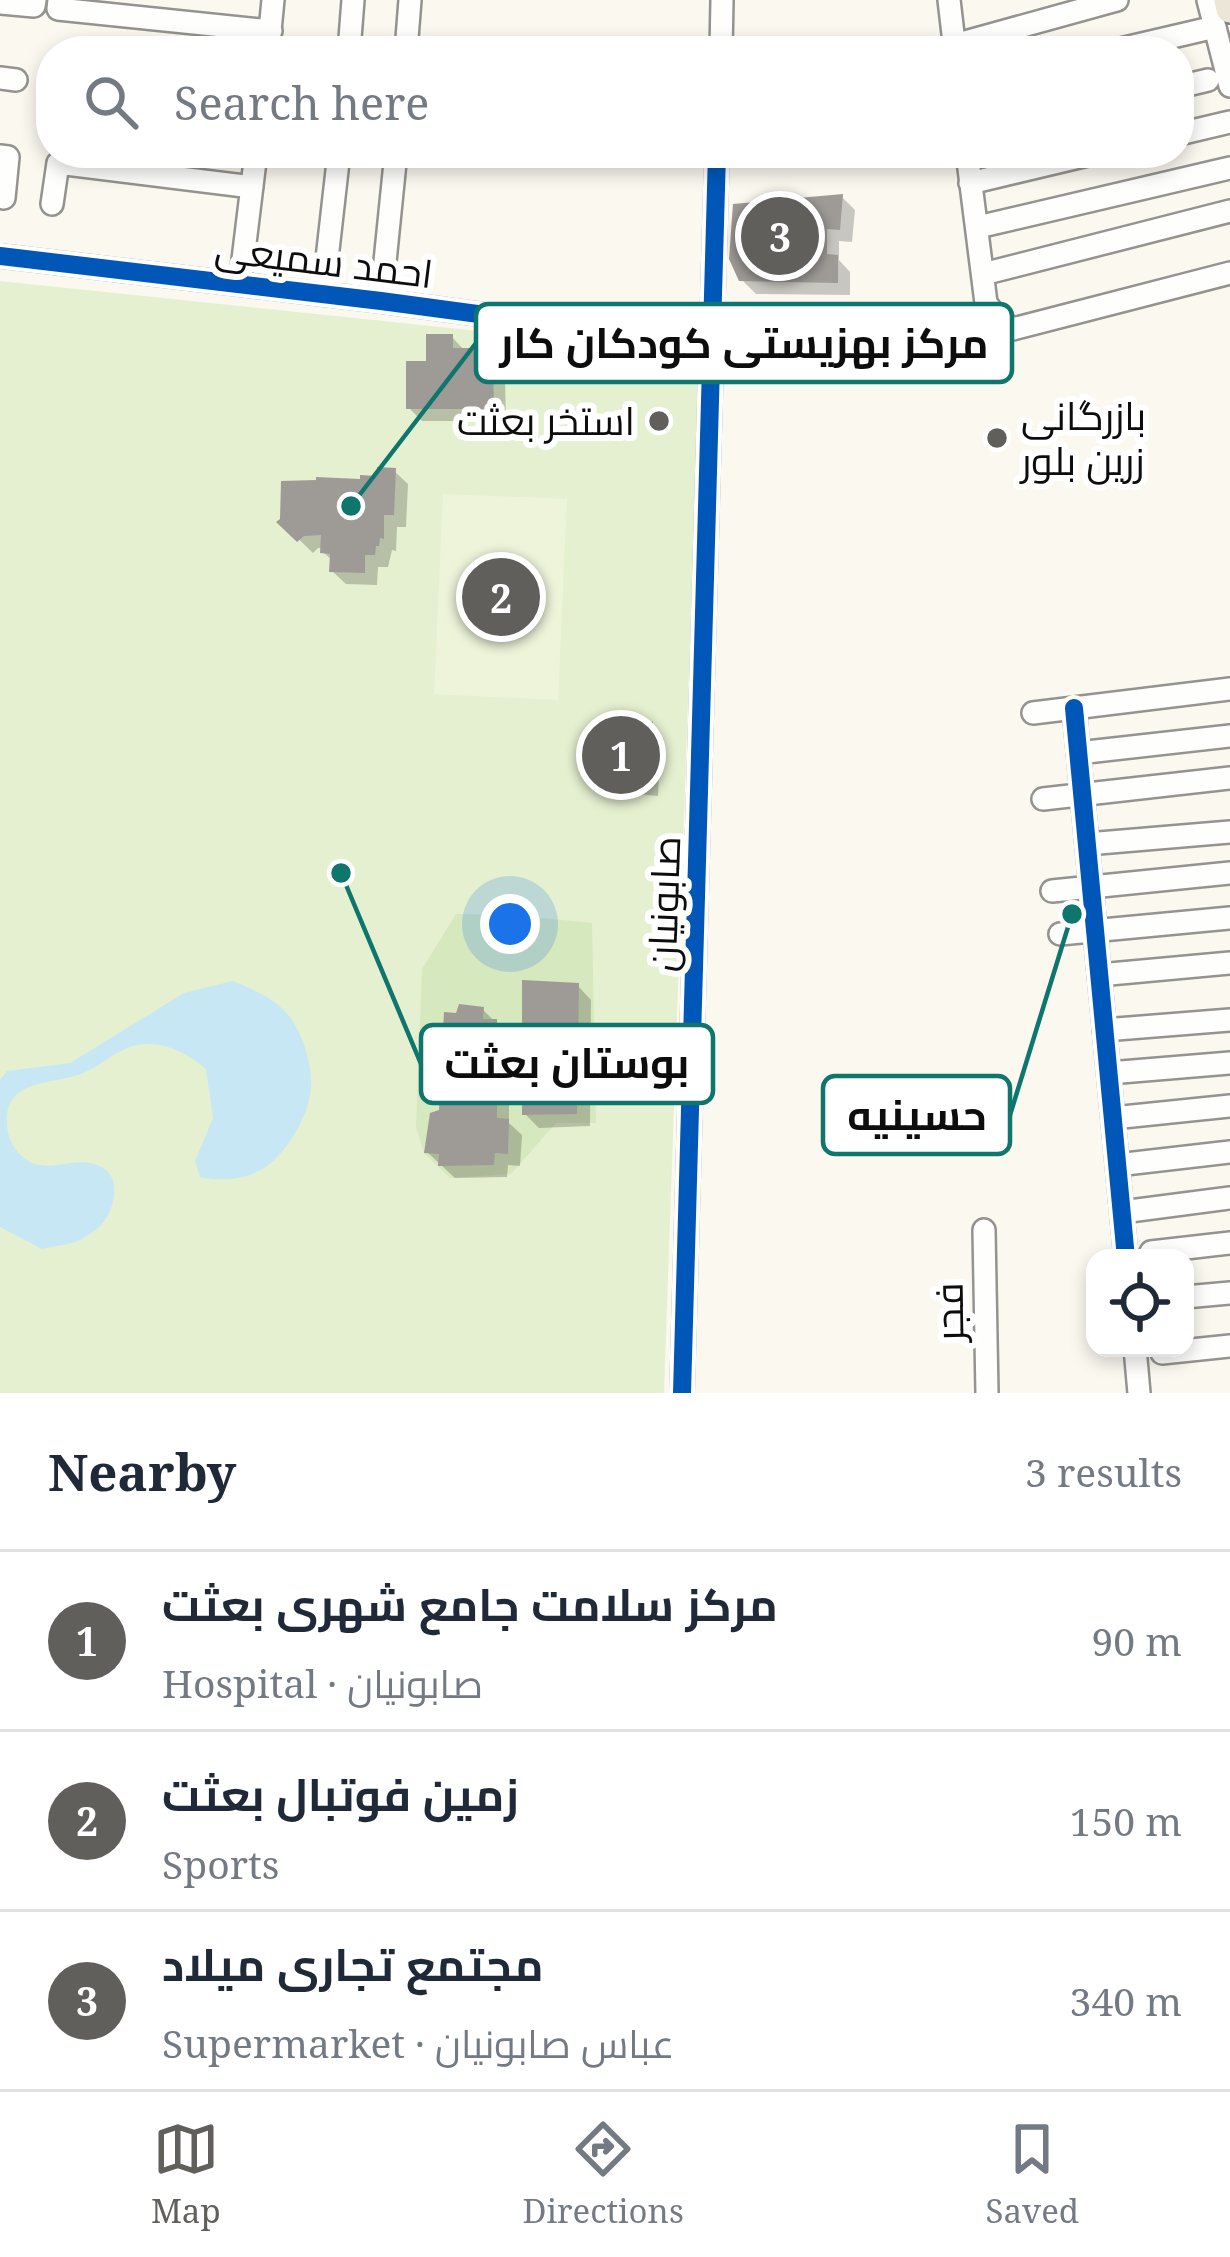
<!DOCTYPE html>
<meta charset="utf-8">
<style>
:root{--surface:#fff;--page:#f6f6f7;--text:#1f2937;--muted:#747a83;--line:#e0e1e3;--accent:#605f5c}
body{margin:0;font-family:"Noto Serif",Cairo,serif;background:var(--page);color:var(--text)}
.controls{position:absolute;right:36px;bottom:36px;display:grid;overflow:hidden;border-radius:24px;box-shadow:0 6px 18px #0003}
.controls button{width:108px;height:108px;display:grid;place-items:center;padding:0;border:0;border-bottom:3px solid var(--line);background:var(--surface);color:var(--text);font:60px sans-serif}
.you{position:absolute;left:510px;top:924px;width:42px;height:42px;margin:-30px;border:9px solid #fff;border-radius:50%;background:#1a73e8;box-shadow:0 0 0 18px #1a73e833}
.badge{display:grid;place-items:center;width:78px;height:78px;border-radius:50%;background:var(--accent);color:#fff;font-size:39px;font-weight:700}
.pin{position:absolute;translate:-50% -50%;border:6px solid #fff;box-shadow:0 3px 12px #0006}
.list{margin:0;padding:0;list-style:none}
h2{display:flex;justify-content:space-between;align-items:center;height:156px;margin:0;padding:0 48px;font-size:51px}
h2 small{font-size:39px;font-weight:400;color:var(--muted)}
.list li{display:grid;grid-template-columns:78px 1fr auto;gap:36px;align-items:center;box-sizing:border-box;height:180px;padding:0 48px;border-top:3px solid var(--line)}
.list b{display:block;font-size:45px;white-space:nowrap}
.list p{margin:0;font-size:39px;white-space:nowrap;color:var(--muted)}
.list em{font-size:39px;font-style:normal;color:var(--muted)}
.icon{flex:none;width:66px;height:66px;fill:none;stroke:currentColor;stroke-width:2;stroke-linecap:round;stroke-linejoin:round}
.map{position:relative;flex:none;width:1230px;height:1393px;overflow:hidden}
.search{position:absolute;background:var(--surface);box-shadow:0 6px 18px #0003;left:36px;right:36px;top:36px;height:132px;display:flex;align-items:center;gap:30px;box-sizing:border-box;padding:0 42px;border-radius:48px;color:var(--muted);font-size:45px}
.sheet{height:696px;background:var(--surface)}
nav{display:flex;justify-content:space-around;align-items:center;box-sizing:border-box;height:168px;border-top:3px solid var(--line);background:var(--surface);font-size:33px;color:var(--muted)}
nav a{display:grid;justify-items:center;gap:6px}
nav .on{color:var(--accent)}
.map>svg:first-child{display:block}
.green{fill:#e5f0d0}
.forest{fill:#d6e8be}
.pitch{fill:#eef4da}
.water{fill:#c7e7f4}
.shadow{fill:#0003}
.building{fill:#9e9a96}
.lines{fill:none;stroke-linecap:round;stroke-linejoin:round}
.minor-casing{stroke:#94938f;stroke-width:26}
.major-casing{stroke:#81807c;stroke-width:32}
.minor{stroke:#fefefd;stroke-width:21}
.major{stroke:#ece6d8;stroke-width:27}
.cycleway-casing{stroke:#fff;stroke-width:26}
.cycleway{stroke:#0057b8;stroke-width:18}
.poi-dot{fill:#605f5c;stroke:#fff;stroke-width:4.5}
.labels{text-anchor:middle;stroke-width:12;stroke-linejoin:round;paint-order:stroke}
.street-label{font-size:39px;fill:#0d0d0d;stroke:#fff}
.poi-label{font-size:39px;fill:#0d0d0d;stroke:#fff;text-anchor:start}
.leader{fill:none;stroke:#0f766e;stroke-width:4.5}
.callout-dot{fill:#0f766e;stroke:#fff;stroke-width:4.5}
.callout{fill:#fff;stroke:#0f766e;stroke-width:4.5}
.callout-label{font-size:42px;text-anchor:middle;font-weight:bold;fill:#0d0d0d}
</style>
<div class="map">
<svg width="1230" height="1393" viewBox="0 0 1230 1393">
<rect width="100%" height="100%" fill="#fbf8f0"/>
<!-- green -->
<path class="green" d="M0 281 700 354 664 1393H0Z"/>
<!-- forest -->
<path class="forest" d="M456 914 513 915 592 923 596 1123H556L511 1174 450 1178 424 1153 416 1127 422 969Z"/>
<!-- pitch -->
<path class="pitch" d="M443 494 567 499 558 700 434 694Z"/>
<!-- water -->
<path class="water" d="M233 981C252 989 276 999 289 1016 303 1034 312 1064 311 1087 310 1113 287 1154 264 1168 246 1179 220 1182 200 1177L195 1161 213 1118 206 1069C185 1051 158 1038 130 1047 112 1053 98 1068 81 1074 52 1085 3 1078 7 1126 8 1136 11 1143 17 1151 43 1183 75 1150 103 1168 122 1179 114 1211 101 1225 97 1230 84 1238 78 1241 67 1245 53 1246 42 1249L0 1227V1080L7 1071 70 1063 184 993Z"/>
<!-- shadow -->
<path class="shadow" d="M842 197 855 210 852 242 839 241V260L850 272V295L756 294 742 280Z
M452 337 465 351H498L512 364V380H505L506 421H422L409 408 429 364Z
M394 471 408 484 406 527H397L396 551 392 550 388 567H378L377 585 346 584 332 571 333 561 323 552V548H318L313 553 281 522Z
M653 726 661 734 658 796 604 791 595 783Z
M1076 907 1082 913 1083 922 1068 924 1062 918 1061 908Z
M578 986 591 1000 590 1126 539 1128 525 1114Z
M483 1010 509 1035V1123L522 1135 520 1166 508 1165 507 1177 455 1178 427 1152Z"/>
<!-- building -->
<path class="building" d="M843 194 840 230 827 229V254L838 255V283L739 281 729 259 733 204Z
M426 334H453V348H500V368H493L494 409H406V361H426Z
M377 467 396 468 394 515H384V539L380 538 379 546H376L375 555H365V573L329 572 330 554 320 553 321 535 304 536 297 542 276 522 280 519 281 481 316 480V477L360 479V475L377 476Z
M653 721 649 788 591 783Z
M522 980 579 983 577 1114 522 1115Z
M459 1004 484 1007 483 1019H497V1118L509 1119 508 1154 495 1153 494 1165 438 1166 439 1154 424 1153 430 1113 439 1110 444 1012 456 1013Z"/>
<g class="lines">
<!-- minor casing -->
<g class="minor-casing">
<path id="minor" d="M59 0 58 9 271 31
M949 0 955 51
M1208 0 1230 86
M0 3 34 6 35 0
M954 45 1117 0
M268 51 273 0
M349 51 353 0
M406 51 410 0
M721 51 722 0
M1112 51 1215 27
M0 78 16 80
M1179 87 1208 80
M1179 134 1230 122
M967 153 986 303 998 319 1013 329 1230 273
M0 156 8 157 4 198
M970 183 1096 153
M52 204 58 163 252 187
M978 227 1230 168
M0 256 381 301 710 345
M983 274 1230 211
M240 284 256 153
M323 294 339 153
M381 301 396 153
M1074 708 1126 1258
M1033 713 1230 689
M1078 753 1230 736
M1043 799 1230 778
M1087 844 1230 832
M1052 891 1230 873
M1060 934 1230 918
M1099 975 1230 963
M1104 1030 1230 1020
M1109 1073 1230 1063
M1113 1118 1230 1106
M1117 1165 1230 1152
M1122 1212 1230 1198
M984 1230 987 1393
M1151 1252 1230 1243
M1185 1297 1230 1293
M1135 1348 1139 1393
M1162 1353 1230 1346
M682 1393 717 153"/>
</g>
<!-- major casing -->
<g class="major-casing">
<path id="major" d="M1228 0 1230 9"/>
</g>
<!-- minor -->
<use href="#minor" class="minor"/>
<!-- major -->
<use href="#major" class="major"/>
<!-- cycleway casing -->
<g class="cycleway-casing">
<path id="cycleway" d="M0 256 381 301 710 345
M1074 708 1126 1258
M682 1393 717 153"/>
</g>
<!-- cycleway -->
<use href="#cycleway" class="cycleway"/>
</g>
<!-- markers -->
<g class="poi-dot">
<circle cx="659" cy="421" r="12"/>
<circle cx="997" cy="438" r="12"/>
</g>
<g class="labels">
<!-- street labels -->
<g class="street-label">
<text transform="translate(324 261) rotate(7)" y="14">احمد سمیعی</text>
<text transform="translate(664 904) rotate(-88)" y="14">صابونیان</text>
<text transform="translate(949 1312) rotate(-91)" y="14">فجر</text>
</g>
<!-- poi labels -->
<g class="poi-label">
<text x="1021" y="430">بازرگانی<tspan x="1021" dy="45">زرین بلور</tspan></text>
<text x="635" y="435" text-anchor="end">استخر بعثت</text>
</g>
</g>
<!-- callouts -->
<path class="leader" d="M351 506L476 343M341 873L421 1064M1072 914L1010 1115"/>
<g class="callout-dot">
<circle cx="351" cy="506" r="12"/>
<circle cx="341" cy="873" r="12"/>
<circle cx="1072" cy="914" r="12"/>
</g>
<g class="callout">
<rect x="476" y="304" width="536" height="78" rx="12"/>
<rect x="421" y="1025" width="292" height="78" rx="12"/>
<rect x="823" y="1076" width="187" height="78" rx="12"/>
</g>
<g class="callout-label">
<text x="744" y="358">مرکز بهزیستی کودکان کار</text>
<text x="567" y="1078">بوستان بعثت</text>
<text x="917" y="1130">حسینیه</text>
</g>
</svg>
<div class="controls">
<button><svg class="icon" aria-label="locate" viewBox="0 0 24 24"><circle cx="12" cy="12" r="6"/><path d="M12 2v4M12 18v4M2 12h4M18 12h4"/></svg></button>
</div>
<div class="you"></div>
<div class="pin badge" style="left:621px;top:755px">1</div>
<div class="pin badge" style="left:501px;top:597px">2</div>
<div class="pin badge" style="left:780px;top:236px">3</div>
<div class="search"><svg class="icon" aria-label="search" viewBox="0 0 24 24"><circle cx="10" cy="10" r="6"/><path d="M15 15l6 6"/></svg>Search here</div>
</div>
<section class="sheet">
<h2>Nearby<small>3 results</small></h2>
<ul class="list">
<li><span class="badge">1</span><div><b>مرکز سلامت جامع شهری بعثت</b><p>Hospital · صابونیان</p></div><em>90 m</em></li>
<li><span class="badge">2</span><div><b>زمین فوتبال بعثت</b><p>Sports</p></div><em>150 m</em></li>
<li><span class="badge">3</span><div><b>مجتمع تجاری میلاد</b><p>Supermarket · عباس صابونیان</p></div><em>340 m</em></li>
</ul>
</section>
<nav>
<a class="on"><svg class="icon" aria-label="map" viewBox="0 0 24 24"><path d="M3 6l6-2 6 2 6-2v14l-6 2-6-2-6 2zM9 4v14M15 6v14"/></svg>Map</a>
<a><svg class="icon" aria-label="directions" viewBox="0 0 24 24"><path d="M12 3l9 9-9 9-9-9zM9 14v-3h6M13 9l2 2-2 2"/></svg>Directions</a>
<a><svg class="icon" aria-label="saved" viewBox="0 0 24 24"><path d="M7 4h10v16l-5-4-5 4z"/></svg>Saved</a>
</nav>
